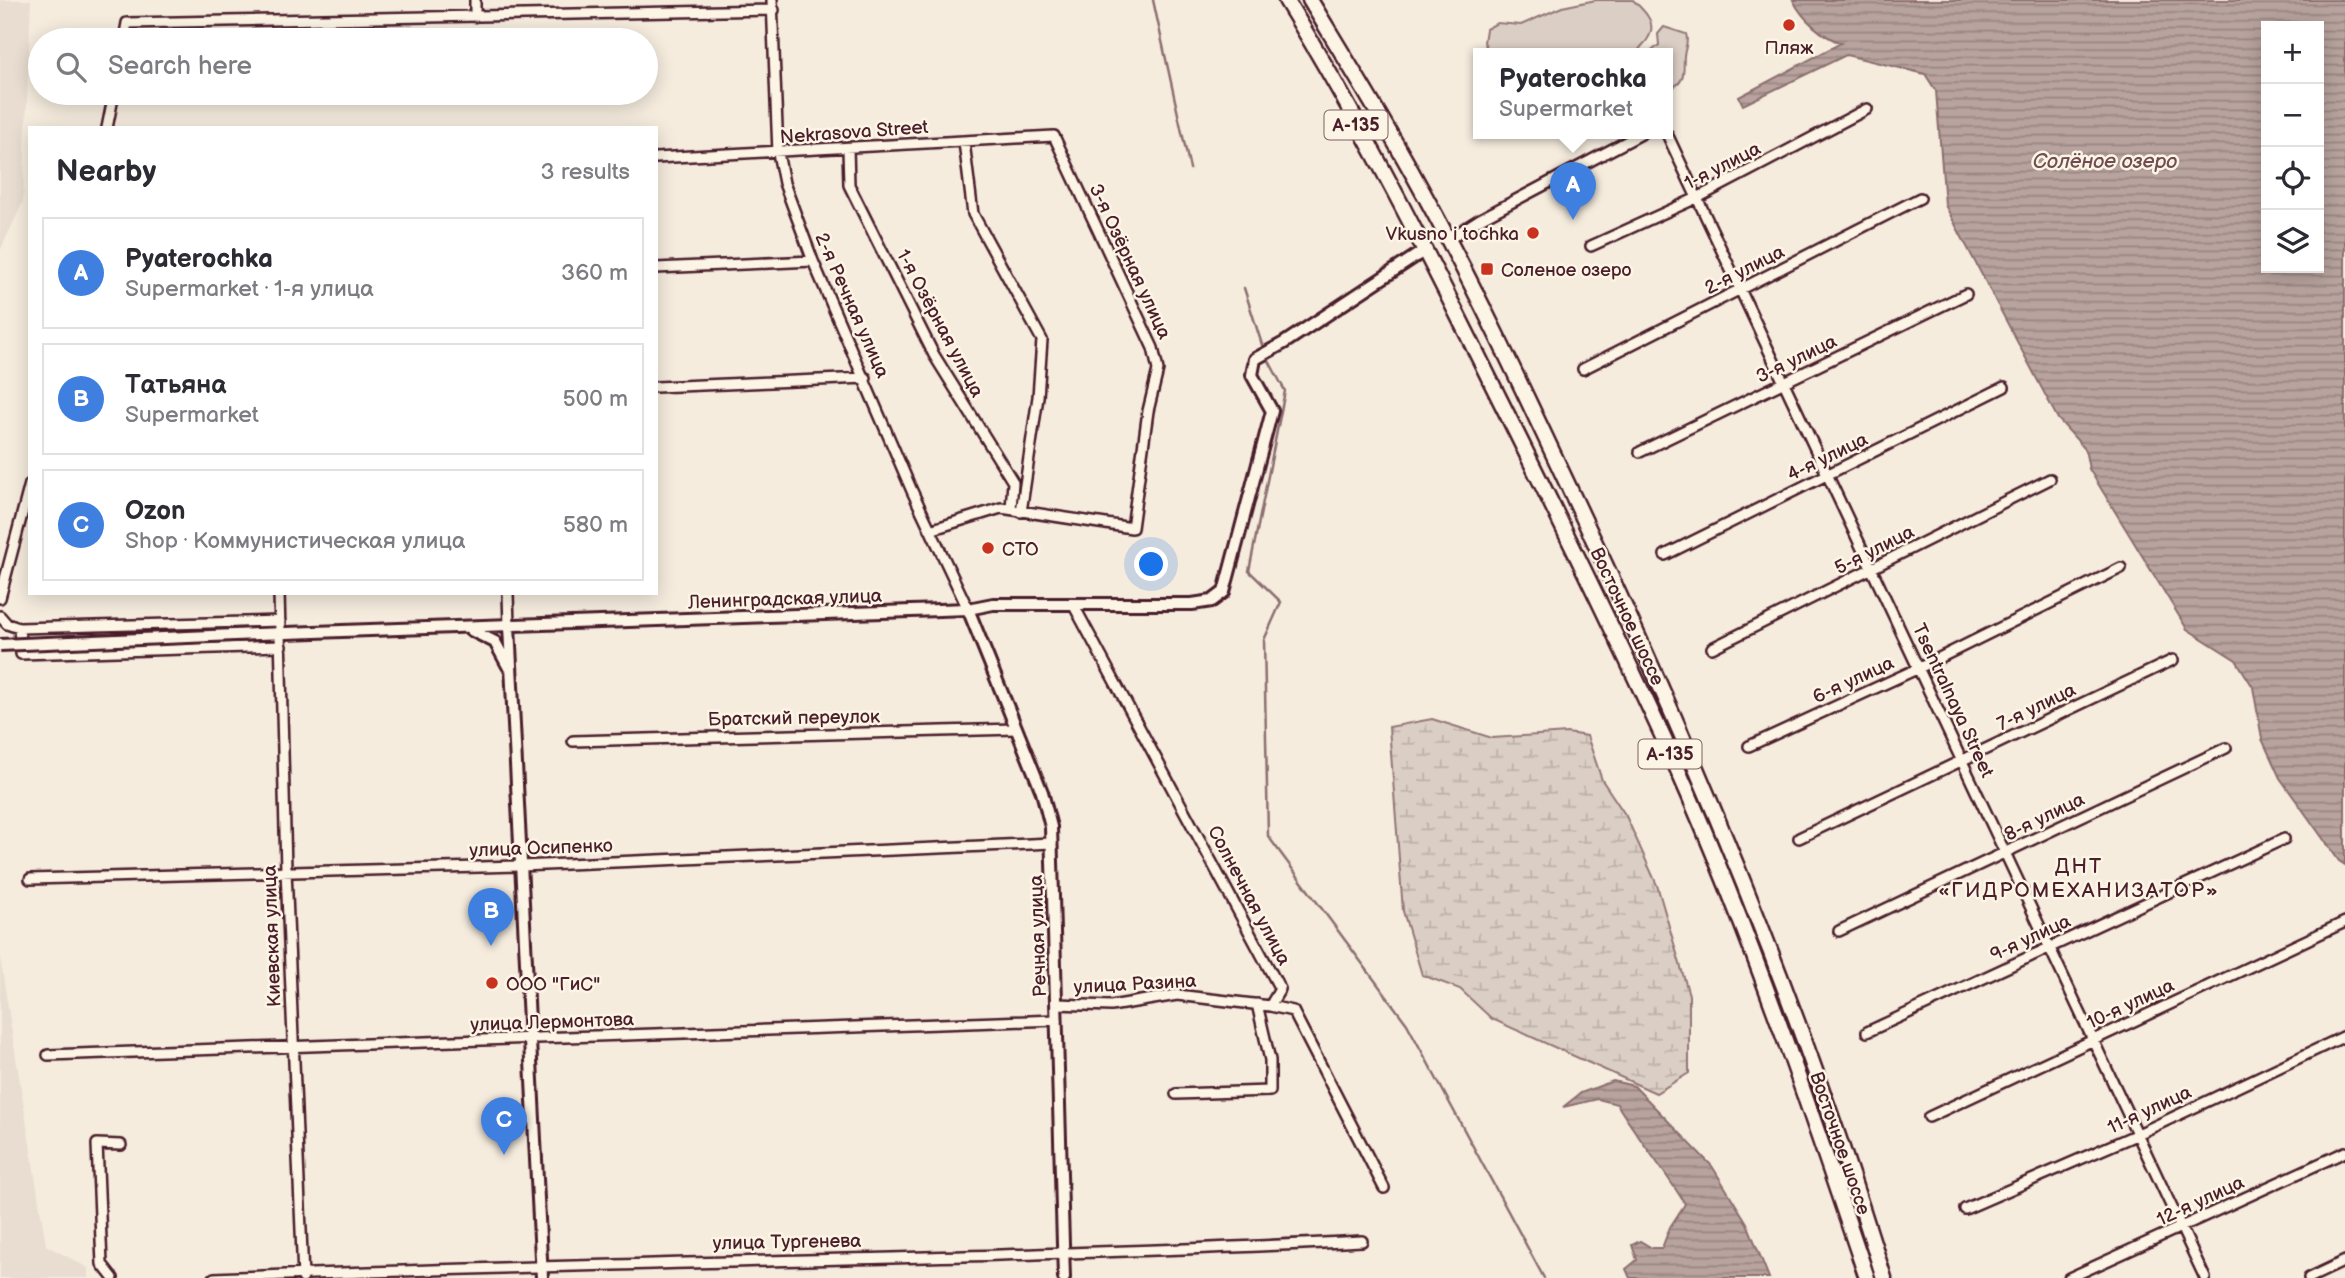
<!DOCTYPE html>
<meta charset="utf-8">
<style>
:root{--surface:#fff;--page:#f7f7f7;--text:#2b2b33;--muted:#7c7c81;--line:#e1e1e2;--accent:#7c3aed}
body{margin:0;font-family:"Balsamiq Sans",sans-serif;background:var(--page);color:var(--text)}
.controls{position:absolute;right:21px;top:21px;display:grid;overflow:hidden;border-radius:0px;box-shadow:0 4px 18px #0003}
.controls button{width:63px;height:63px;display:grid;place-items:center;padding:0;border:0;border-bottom:2px solid var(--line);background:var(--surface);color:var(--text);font:35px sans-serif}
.you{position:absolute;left:1152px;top:565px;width:24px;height:24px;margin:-18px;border:5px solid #fff;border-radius:50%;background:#1a73e8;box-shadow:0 0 0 10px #1a73e833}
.badge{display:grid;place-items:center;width:46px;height:46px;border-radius:50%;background:var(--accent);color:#fff;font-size:23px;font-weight:700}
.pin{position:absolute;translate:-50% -58px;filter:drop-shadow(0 2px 4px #0008)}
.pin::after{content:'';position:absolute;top:37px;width:24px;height:21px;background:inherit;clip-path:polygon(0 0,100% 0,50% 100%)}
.popup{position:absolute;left:1473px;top:48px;width:200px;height:91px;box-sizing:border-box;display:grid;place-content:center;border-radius:0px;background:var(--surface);filter:drop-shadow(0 2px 5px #0005);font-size:23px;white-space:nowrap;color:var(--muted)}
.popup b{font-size:26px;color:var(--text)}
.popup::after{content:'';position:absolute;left:50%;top:100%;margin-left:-14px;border:14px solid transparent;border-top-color:var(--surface)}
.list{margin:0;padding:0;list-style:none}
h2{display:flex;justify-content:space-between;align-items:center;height:91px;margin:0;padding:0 28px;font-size:30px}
h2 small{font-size:23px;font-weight:400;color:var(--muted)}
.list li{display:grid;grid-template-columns:46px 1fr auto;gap:21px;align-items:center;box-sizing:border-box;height:112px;margin:0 14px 14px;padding:0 14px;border:2px solid var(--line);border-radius:0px}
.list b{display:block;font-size:26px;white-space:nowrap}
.list p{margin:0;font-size:23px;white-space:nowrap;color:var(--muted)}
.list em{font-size:23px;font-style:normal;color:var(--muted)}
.icon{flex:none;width:38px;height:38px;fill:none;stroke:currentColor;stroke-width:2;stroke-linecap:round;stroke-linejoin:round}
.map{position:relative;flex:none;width:2345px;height:1278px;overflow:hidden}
.search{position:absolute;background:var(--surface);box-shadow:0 4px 18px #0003;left:28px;top:28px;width:630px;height:77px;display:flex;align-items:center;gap:18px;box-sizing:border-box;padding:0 24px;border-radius:38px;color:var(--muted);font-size:26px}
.panel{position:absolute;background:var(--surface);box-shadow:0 4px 18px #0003;left:28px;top:126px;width:630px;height:469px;border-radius:0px}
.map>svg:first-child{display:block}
.built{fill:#e8ddd0}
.grass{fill:#dbcec4;stroke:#927678;stroke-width:2}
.wetland{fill:url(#wetland-marsh);stroke:#927678;stroke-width:2}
.water{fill:url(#water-rules);stroke:#8c6e70;stroke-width:2;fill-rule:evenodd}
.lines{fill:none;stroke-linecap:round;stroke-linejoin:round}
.stream{stroke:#8c6e70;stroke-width:2.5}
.minor-casing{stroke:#4a1f2b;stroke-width:14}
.tertiary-casing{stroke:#4a1f2b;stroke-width:16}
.trunk-casing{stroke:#4a1f2b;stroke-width:19}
.minor{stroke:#fcf5e5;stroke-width:9}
.tertiary{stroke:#fcf5e5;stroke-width:10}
.trunk{stroke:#fcf5e5;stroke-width:14}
.tertiary-bridge-casing{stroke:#4a1f2b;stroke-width:16;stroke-linecap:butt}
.tertiary-bridge{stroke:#fcf5e5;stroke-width:10}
.poi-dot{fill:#c8321e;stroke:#fcf5e5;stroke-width:2.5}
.labels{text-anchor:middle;stroke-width:5;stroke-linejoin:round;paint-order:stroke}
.shield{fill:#fcf5e5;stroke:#7f5f63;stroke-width:2}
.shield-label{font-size:18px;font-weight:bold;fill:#4a1f2b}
.poi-label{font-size:19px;fill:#4a1f2b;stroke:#fcf5e5;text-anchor:start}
.street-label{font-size:19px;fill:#4a1f2b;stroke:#fcf5e5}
.water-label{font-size:21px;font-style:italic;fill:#704d53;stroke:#fcf5e5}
.neighbourhood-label{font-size:21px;letter-spacing:2px;fill:#4a1f2b;stroke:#fcf5e5}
</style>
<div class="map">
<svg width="2345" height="1278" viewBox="0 0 2345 1278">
<defs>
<pattern id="wetland-marsh" width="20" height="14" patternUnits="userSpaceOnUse" patternTransform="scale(1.75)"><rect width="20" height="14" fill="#dbcec4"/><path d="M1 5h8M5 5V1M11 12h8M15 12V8" fill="none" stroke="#bdb0a9"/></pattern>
<pattern id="water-rules" width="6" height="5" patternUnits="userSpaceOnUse" patternTransform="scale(1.75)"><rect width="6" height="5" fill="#b8a39e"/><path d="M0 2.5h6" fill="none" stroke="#988481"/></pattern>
</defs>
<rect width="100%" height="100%" fill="#f5ecde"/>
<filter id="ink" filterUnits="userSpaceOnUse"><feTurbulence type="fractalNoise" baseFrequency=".0143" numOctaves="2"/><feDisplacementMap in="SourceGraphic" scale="14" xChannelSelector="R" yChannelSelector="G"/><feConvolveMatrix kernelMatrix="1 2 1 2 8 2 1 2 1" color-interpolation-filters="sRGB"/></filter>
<g filter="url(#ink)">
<!-- built -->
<path class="built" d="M0 0H31L23 202 0 251Z
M0 957 46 1245 88 1268V1278H0Z"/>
<!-- grass -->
<path class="grass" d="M1596 0H1633C1644 11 1659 23 1647 40 1643 46 1639 47 1637 54H1490L1484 42 1486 29 1497 23 1521 25 1562 7Z
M1664 27 1686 34C1689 42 1685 47 1684 56 1683 69 1687 84 1669 88L1668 54H1648L1659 45 1658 34Z"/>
<!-- wetland -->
<path class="wetland" d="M1432 719 1492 738 1567 733 1587 736 1602 780 1626 816 1657 885 1689 995V1073L1656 1093 1492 1019 1460 989 1422 975 1403 911 1389 727Z"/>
<!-- water -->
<path class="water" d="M1793 0H2345V865L2339 861 2280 778 2262 739 2253 687 2236 660 2187 629 2089 469 2085 449 2058 419 1945 205 1936 91 1925 74 1846 55 1743 105 1739 97 1841 43C1822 36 1803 20 1793 0ZM2266 26H2319V268H2266Z
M1613 1081 1634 1086 1712 1166 1747 1223 1769 1278H1630L1626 1269 1637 1260 1632 1245 1640 1241 1652 1248H1662L1670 1227 1685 1204C1664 1169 1638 1139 1617 1104L1598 1099 1563 1107 1581 1093Z"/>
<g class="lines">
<!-- stream -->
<path class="stream" d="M1153 0 1190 169
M1244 288 1264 351
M1267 357 1285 391 1249 571 1281 602 1264 640 1268 836 1407 1024 1544 1278"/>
<!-- minor casing -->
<g class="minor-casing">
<path id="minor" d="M475 0V17
M772 0 778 153 784 183 813 261 912 491 968 609
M124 40 127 23 774 10
M107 128 114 93
M1667 134 2205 1278
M964 142 973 214 1042 340 1038 397 1021 512
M848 148 849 185 934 355 1013 482 1011 509
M656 158 1054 136 1153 348 1158 370 1148 411 1132 528 1001 508 930 530
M1447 240 1480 219 1641 134
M1591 246 1699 197 1867 109
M656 268 813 261
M1583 369 1920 198
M656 387 866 378
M1640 452 1966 294
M1665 555 2004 387
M279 593 286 870 303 1278
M508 593 509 626
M0 598 30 484
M1073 604 1280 989 1270 1006 1293 1011 1384 1188
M0 616 7 624 19 628
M280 621 19 628 21 654 281 646
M1712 648 2050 479
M573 741 1016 729
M1749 746 1919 668 2121 568
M1799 838 2173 660
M30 879 521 866 1052 843
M1839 931 2226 748
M1057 1004 1111 1006 1177 995 1270 1006
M1867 1032 2284 839
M48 1055 1057 1020
M1176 1094 1270 1091V1060L1257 1004
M1929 1117 2345 922
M1965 1209 2138 1134 2345 1036
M113 1278 102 1264 97 1144 121 1145
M214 1278C596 1261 980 1261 1362 1241
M2069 1278 2345 1152
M2309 1278 2345 1261"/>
</g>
<!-- tertiary casing -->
<g class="tertiary-casing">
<path id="tertiary" d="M968 609 1042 792 1051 827 1064 1278
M509 626 542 1278
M471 630 495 642 508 666
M258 634 968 609 993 604H1192L1212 601 1224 592 1272 411 1252 375 1255 359 1284 343 1425 250"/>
</g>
<!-- trunk casing -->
<g class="trunk-casing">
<path id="trunk" d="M1286 0C1361 122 1426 251 1490 380 1554 508 1618 637 1677 768 1751 934 1809 1106 1867 1278
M1310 0C1345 58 1381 116 1414 176 1478 291 1533 411 1589 530 1703 772 1806 1022 1884 1278"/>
</g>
<!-- minor -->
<use href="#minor" class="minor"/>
<!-- tertiary -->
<use href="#tertiary" class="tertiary"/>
<!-- trunk -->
<use href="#trunk" class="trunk"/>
<!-- tertiary-bridge casing -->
<g class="tertiary-bridge-casing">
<path id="tertiary-bridge" d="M0 645 258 634"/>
</g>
<!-- tertiary-bridge -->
<use href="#tertiary-bridge" class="tertiary-bridge"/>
</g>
</g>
<!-- markers -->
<g class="poi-dot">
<circle cx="1789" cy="25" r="7"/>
<circle cx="1533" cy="233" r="7"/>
<rect x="1480" y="262" width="14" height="14" rx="3.5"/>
<circle cx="988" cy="548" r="7"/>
<circle cx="492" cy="983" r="7"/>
</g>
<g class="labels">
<!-- shield labels -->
<g class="shield">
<rect x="1324.5" y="110.5" width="63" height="29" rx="5"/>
<rect x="1638.5" y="739.5" width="63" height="29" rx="5"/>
</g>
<g class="shield-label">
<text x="1356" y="131">А-135</text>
<text x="1670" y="760">А-135</text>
</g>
<!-- poi labels -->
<g class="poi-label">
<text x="1789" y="54" text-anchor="middle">Пляж</text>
<text x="1519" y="240" text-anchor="end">Vkusno i tochka</text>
<text x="1501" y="276">Соленое озеро</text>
<text x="1002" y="555">СТО</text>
<text x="506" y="990">ООО "ГиС"</text>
</g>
<!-- street labels -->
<g class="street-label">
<text transform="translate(854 131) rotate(-4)" y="7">Nekrasova Street</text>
<text transform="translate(1722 165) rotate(-27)" y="7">1-я улица</text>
<text transform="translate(1131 261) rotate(65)" y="7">3-я Озёрная улица</text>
<text transform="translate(1744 269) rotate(-27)" y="7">2-я улица</text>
<text transform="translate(853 305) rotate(66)" y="7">2-я Речная улица</text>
<text transform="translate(941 323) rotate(62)" y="7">1-я Озёрная улица</text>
<text transform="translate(1796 358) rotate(-26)" y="7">3-я улица</text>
<text transform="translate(1827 456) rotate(-26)" y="7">4-я улица</text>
<text transform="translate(1874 549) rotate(-27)" y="7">5-я улица</text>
<text transform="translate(785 598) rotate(-2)" y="7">Ленинградская улица</text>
<text transform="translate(1628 616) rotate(65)" y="7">Восточное шоссе</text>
<text transform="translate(1853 679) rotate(-25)" y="7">6-я улица</text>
<text transform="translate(1954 700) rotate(65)" y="7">Tsentralnaya Street</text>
<text transform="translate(2036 706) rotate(-26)" y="7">7-я улица</text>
<text transform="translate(794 717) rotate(-1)" y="7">Братский переулок</text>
<text transform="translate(2044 816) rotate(-26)" y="7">8-я улица</text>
<text transform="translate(541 847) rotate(-2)" y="7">улица Осипенко</text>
<text transform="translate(1250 895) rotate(62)" y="7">Солнечная улица</text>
<text transform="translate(271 936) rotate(-92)" y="7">Киевская улица</text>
<text transform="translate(1037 936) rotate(-92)" y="7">Речная улица</text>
<text transform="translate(2030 937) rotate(-25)" y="7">9-я улица</text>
<text transform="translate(1135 983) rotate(-3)" y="7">улица Разина</text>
<text transform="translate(2130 1003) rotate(-25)" y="7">10-я улица</text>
<text transform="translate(552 1021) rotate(-2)" y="7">улица Лермонтова</text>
<text transform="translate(2149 1109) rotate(-25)" y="7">11-я улица</text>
<text transform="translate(1841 1143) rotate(71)" y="7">Восточное шоссе</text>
<text transform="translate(2200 1200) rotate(-25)" y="7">12-я улица</text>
<text transform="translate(787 1241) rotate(-1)" y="7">улица Тургенева</text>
</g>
<!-- water labels -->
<g class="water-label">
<text x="2105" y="168">Солёное озеро</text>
</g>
<!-- neighbourhood labels -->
<g class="neighbourhood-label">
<text x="2079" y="873">ДНТ<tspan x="2079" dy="24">«ГИДРОМЕХАНИЗАТОР»</tspan></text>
</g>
</g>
</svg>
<div class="controls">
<button>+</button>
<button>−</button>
<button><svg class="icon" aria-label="locate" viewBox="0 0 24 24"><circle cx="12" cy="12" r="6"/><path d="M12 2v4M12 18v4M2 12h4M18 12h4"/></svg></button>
<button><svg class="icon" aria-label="layers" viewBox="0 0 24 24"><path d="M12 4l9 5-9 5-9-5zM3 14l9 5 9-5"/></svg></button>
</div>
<div class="you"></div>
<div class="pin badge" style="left:1573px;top:220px;background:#3f7fe0">A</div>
<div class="popup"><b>Pyaterochka</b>Supermarket</div>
<div class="pin badge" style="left:491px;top:946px;background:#3f7fe0">B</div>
<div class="pin badge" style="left:504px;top:1155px;background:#3f7fe0">C</div>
<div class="search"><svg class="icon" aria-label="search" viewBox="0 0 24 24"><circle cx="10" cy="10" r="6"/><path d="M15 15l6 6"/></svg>Search here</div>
<section class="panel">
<h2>Nearby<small>3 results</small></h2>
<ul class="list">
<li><span class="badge" style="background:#3f7fe0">A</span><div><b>Pyaterochka</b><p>Supermarket · 1-я улица</p></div><em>360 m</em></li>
<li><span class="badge" style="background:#3f7fe0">B</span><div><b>Татьяна</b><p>Supermarket</p></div><em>500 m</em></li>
<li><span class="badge" style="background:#3f7fe0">C</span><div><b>Ozon</b><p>Shop · Коммунистическая улица</p></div><em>580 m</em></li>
</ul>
</section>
</div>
